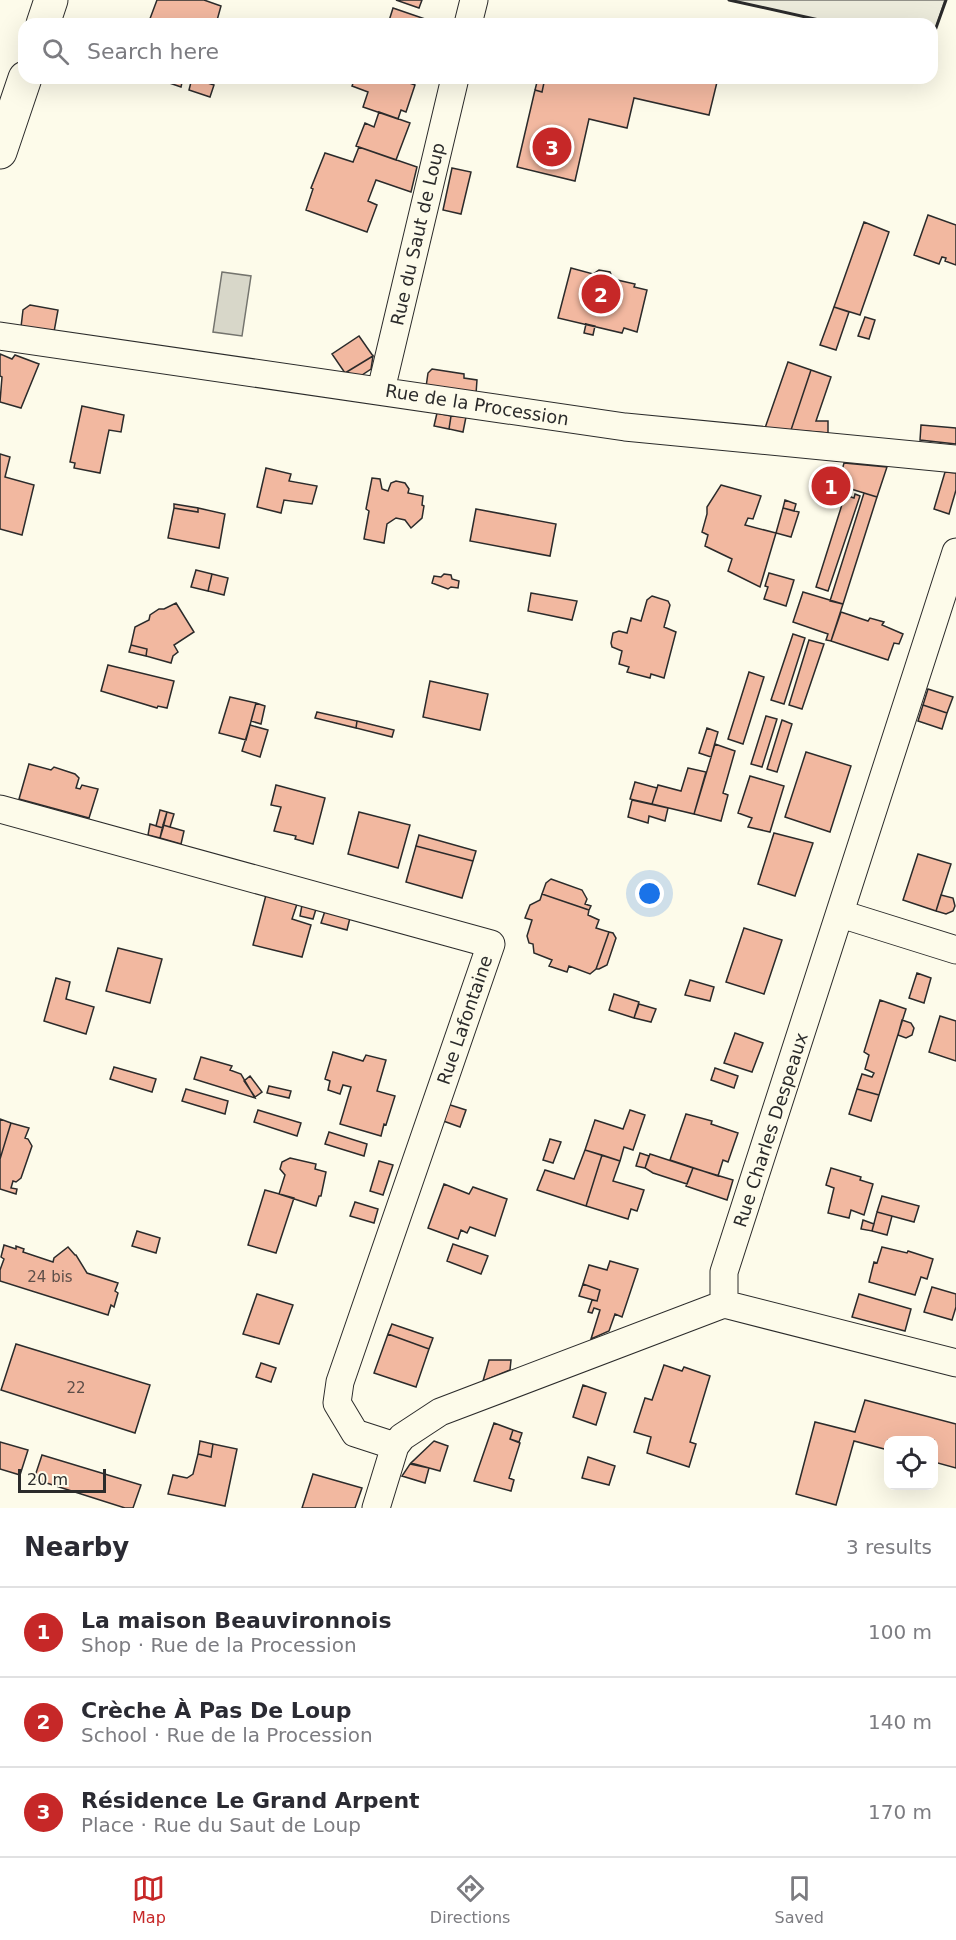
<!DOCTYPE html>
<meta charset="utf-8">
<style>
:root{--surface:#fff;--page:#f7f7f7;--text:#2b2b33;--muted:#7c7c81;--line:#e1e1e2;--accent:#c62828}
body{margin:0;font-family:"DejaVu Sans",sans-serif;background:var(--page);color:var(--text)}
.controls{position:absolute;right:18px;bottom:18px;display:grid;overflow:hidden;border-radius:12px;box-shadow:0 6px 24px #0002}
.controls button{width:54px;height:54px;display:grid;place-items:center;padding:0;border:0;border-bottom:2px solid var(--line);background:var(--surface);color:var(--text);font:30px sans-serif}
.scale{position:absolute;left:18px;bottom:15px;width:88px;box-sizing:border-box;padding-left:6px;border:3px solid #2b2b2b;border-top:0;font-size:16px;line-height:21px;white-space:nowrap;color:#2b2b2b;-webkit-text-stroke:4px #fdfbea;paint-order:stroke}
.you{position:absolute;left:650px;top:894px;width:21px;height:21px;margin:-15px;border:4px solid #fff;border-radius:50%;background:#1a73e8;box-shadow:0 0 0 9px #1a73e833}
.badge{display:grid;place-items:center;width:39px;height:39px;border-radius:50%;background:var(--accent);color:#fff;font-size:20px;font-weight:700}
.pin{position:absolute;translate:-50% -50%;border:3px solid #fff;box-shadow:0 2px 6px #0006}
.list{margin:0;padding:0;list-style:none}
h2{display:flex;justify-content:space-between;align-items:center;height:78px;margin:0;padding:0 24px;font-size:26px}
h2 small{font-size:20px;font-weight:400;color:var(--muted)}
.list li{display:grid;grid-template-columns:39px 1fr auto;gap:18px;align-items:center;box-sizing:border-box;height:90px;padding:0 24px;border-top:2px solid var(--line)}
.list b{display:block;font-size:22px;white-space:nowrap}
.list p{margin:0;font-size:20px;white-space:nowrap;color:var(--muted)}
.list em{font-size:20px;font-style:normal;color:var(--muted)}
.icon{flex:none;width:33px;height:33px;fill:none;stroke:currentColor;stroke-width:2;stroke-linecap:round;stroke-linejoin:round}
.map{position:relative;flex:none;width:956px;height:1508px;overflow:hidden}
.search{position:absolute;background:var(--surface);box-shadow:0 6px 24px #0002;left:18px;right:18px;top:18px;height:66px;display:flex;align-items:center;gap:15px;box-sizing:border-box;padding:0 21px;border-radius:18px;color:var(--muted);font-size:22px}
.sheet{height:348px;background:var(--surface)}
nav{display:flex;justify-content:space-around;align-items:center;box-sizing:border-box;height:84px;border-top:2px solid var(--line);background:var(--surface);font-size:16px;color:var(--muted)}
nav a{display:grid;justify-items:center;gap:3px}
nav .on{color:var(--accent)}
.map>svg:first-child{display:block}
.green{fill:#ecebdb;stroke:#74746e;stroke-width:1.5}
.water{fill:#d8d7c9;stroke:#74746e;stroke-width:1.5}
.building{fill:#f2b8a0;stroke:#2b2b2b;stroke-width:1.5}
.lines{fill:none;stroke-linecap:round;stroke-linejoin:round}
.minor-casing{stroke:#2b2b2b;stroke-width:29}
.secondary-casing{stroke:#2b2b2b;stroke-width:35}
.minor{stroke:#fdfbea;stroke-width:27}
.secondary{stroke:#fdfbea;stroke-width:33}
.wall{stroke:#2b2b2b;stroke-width:3}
.labels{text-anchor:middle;stroke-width:4.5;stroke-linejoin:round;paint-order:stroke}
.number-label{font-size:15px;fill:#5d4e48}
.street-label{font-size:18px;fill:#2b2b2b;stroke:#fdfbea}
</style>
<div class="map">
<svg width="956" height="1508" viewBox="0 0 956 1508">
<rect width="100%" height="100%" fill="#fdfbea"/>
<!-- green -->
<path class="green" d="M729 0H945L932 39V24H837Z"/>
<!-- water -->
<path class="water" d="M222 272 251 276 242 336 213 332Z"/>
<!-- building -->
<path class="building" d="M157 0H204L221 6 216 24H148Z
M396 0H422L419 8Z
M393 8 425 19 423 24H388Z
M155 78H183L181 87Z
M192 78 214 85 210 97 189 90Z
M355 78H396L415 85 406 112 401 110 398 119 363 107 368 92 352 86Z
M538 78H545L542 92 535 90Z
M545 78H718L709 115 634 98 627 128 589 119 575 181 517 167 535 90 542 92Z
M379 112 410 123 396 160 356 146 365 123 374 127Z
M359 147 417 167 411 192 376 180 368 201 377 205 367 232 306 210 313 189 311 188 325 153 353 162Z
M452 168 471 172 461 214 443 210Z
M928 215 956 225V265L945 261 946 258 942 257 939 264 914 255Z
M864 222 889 232 860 315 834 307Z
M571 268 593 274 599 270 610 272 613 279 635 284 634 287 647 290 637 332 624 328 622 333 558 318Z
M30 305 58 310 54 332 21 327 23 310Z
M834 307 849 312 836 350 820 345Z
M865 317 875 320 869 339 858 336Z
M586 324 595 326 593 335 584 333Z
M359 336 373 356 345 373 332 354Z
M0 354 12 359 15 355 39 364 21 408 0 402 2 377 0 376Z
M373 356 371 369 359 377 345 373Z
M788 362 811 370 791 430 765 428Z
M432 369 464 374V378L477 380 476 394 426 387 428 373Z
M811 370 831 377 816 421H828V433L791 430Z
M82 406 124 415 121 432 109 430 100 473 74 468 75 463 70 462Z
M437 413 451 416 449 429 434 426Z
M451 416 466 417 463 432 449 429Z
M921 425 956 428V444L920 440Z
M0 454 10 457 5 477 34 485 22 535 0 529Z
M844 463 887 467 877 497 838 485Z
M266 468 291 474 289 481 317 486 312 504 284 500 281 513 257 507Z
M945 472 956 473V490L949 514 934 509Z
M372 478 380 479 382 489 388 491 391 483 396 481 405 483 409 489 408 493 423 496 422 505 424 506 422 518 411 528 405 520 396 518 387 524 384 543 364 539 369 511 366 509Z
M721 485 761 496 753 519 748 518 745 525 776 533 760 587 728 571 732 559 705 546 708 535 702 532 707 514V507Z
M864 493 877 497 843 604 830 601Z
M855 494 860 496 828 591 816 587 845 495 854 498Z
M785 500 796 504 794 511 783 508Z
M174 504 198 508V512L174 508Z
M174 508 198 512V508L225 514 219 548 168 538Z
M783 508 799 512 791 537 776 533Z
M476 509 556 524 550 556 470 541Z
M196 570 212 574 208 591 191 587Z
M769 573 794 580 786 606 764 599 768 587 765 586Z
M212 574 228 578 224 595 208 591Z
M444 574 451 575 452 579 459 581 458 588 451 587 448 589 432 583 434 576 441 577Z
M803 592 843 604 831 641 826 640 828 634 793 622Z
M531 593 577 601 572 620 528 611Z
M652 596 668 601 670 605 664 627 676 632 664 678 651 674 650 678 627 672 629 667 619 664 622 651 612 647 611 643 613 633 619 631 627 633 631 618 641 621 647 600Z
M176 603 194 632 174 645 178 652 173 656 171 663 146 656 147 649 131 645 135 627 149 620 150 615 159 609H164Z
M841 612 868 621 870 618 884 622 882 625 903 634 899 644 894 643 888 660 831 641Z
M793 634 805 638 784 704 771 700Z
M809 640 824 644 802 709 789 705Z
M131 645 147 649 146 656 129 652Z
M108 665 174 681 167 708 158 706 157 708 101 691Z
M749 672 764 677 743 744 728 739Z
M430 681 488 694 480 730 423 717Z
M928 689 953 697 947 713 923 705Z
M230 697 256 703 246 740 219 733Z
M256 703 265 706 261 724 251 721Z
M923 705 947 713 942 729 918 721Z
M317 712 357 721 356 728 315 718Z
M766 716 777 719 762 767 751 764Z
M782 720 792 724 777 772 767 769Z
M357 721 394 730 392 737 356 728Z
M250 725 268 730 260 757 242 751Z
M707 728 718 732 711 757 699 753Z
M715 744 735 751 723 793 728 795 721 821 694 814Z
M806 752 851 766 830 832 785 817Z
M29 764 51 770 54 767 75 774 79 778 76 788 80 789 82 785 98 789 89 818 19 799Z
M688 768 706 772 694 814 652 804 658 785 681 791Z
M750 776 784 786 770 832 748 827 752 818 738 813Z
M635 782 657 788 652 804 630 799Z
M276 785 325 798 313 844 295 839 296 836 274 831 281 807 271 805Z
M632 800 668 808 665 821 649 816 648 823 628 817Z
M160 810 167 812 163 828 156 826Z
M167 812 174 814 170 827 163 825Z
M359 812 410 825 398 868 348 854Z
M150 824 163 828 160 838 148 835Z
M163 825 184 831 181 844 160 838Z
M774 833 813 843 795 896 758 884Z
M419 835 476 851 473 861 416 846Z
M416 846 473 861 462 898 406 882Z
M918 854 951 864 936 911 903 900Z
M551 879 582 890 587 899 585 904 591 906 589 910 542 894 546 883Z
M542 894 589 910 588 915 599 920 596 928 609 932 596 969 590 974 569 966 567 972 549 966 552 960 534 953 533 944 529 943 527 936 532 920 525 918 530 905 540 900Z
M266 895 297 904 292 919 311 925 302 957 253 945Z
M941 895 953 898 955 906 953 911 946 914 936 911Z
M302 905 316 909 313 919 300 916Z
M325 911 350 918 347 930 321 923Z
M744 928 782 940 764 994 726 982Z
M609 932 613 933 616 938 607 965 599 969H596Z
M118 948 162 959 150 1003 106 991Z
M917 973 931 978 924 1003 909 998Z
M56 978 70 982 66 999 94 1007 86 1034 44 1021Z
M690 980 714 987 710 1001 685 995Z
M614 994 639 1002 634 1018 609 1010Z
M880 1000 906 1009 879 1095 857 1089 862 1074 872 1077 874 1073 865 1069 869 1055 864 1052Z
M639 1004 656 1009 651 1022 634 1018Z
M940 1016 956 1021V1061L929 1052Z
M902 1020 911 1023 914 1028 912 1035 906 1038 898 1035Z
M735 1033 763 1043 752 1072 724 1063Z
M333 1052 363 1061 366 1055 386 1060 377 1091 395 1096 386 1125 384 1124 381 1136 340 1124 351 1087 343 1085 340 1094 328 1090 330 1081 325 1079Z
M201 1057 232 1066 230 1070 241 1074 255 1098 194 1079Z
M114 1067 156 1079 152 1092 110 1079Z
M715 1068 738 1076 734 1088 711 1080Z
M250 1076 262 1092 255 1097 244 1081Z
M269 1086 291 1091 289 1098 267 1093Z
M186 1089 228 1101 225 1114 182 1101Z
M857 1089 879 1095 871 1121 849 1114Z
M441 1102 466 1110 460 1127 435 1118Z
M258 1110 301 1123 297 1136 254 1122Z
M630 1110 645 1115 633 1150 624 1147 620 1161 585 1150 595 1120 623 1129Z
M686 1114 712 1121 711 1124 738 1133 728 1162 723 1160 718 1176 670 1160Z
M0 1119 11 1123 0 1159Z
M11 1123 29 1128 25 1138 28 1139 32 1146 21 1178 16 1182 13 1181 11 1188 17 1189 16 1194 0 1189V1159Z
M329 1132 367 1144 364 1156 325 1144Z
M550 1139 561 1142 553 1163 543 1160Z
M585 1150 602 1155 586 1206 537 1190 545 1170 574 1179Z
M640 1153 649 1156 645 1168 636 1166Z
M650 1154 693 1168 687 1184 653 1173 645 1168Z
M602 1155 620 1161 613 1181 644 1190 637 1211 631 1209 628 1219 586 1206Z
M290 1158 316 1164 315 1169 326 1172 321 1196H319L316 1206 279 1194 285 1175 280 1169 282 1162Z
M379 1161 393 1165 383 1195 370 1191Z
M693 1168 733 1180 727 1200 686 1186Z
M831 1168 861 1177 860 1180 873 1184 864 1215 851 1210 849 1218 828 1213 834 1188 826 1185Z
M444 1184 469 1194 473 1187 507 1199 495 1236 470 1227 467 1233 461 1230 458 1239 428 1228Z
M265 1190 294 1198 276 1253 248 1245Z
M882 1196 919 1206 914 1222 877 1212Z
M355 1202 378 1209 374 1223 350 1216Z
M877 1212 892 1216 887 1235 872 1231Z
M863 1220 874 1224 872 1231 861 1229Z
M137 1231 160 1238 156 1253 132 1246Z
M453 1244 488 1256 481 1274 447 1261Z
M4 1245 16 1249V1246L24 1249 23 1252 53 1262 54 1258 68 1247 75 1255H76L87 1273 118 1283 115 1291 118 1293 114 1307 111 1305 108 1315 0 1281V1270L4 1259 1 1257Z
M882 1247 907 1253 908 1251 933 1259 927 1279 921 1277 915 1295 869 1282 874 1262 877 1263Z
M610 1261 638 1269 622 1317 615 1314 609 1331 591 1339 600 1310 594 1308 592 1313 588 1312 592 1300 597 1301 600 1290 583 1284 589 1265 607 1270Z
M583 1284 600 1290 597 1301 579 1296Z
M932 1287 956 1294V1307L952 1320 924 1312Z
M257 1294 293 1305 279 1344 243 1334Z
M859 1294 911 1309 905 1331 852 1317Z
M392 1324 433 1338 429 1349 388 1334Z
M388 1334 429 1349 416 1387 374 1373Z
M16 1344 150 1385 135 1433 1 1390Z
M489 1360H511L510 1370 483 1381Z
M261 1363 276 1368 271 1382 256 1377Z
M664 1365 682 1371 684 1367 710 1376 690 1442 696 1444 689 1467 647 1453 651 1437 634 1432 645 1398 652 1400Z
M583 1385 606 1393 596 1425 573 1417Z
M865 1400 956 1424V1468L934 1462V1440H888V1450L854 1441 836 1505 796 1494 815 1422 855 1432Z
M494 1423 513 1430 510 1439 520 1443 509 1478 514 1480 511 1491 474 1481Z
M513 1430 522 1433 519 1442 510 1439Z
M200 1441 213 1444 211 1457 198 1454Z
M434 1441 448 1446 440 1471 411 1463Z
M0 1442 28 1450 20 1475 0 1469Z
M213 1444 237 1449 225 1506 168 1494 173 1475 187 1478 193 1474 198 1454 211 1457Z
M42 1455 141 1485 133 1508H125L34 1479Z
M588 1457 615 1466 609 1485 582 1478Z
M410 1464 429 1468 425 1483 402 1476Z
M313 1474 362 1488 355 1508H302Z"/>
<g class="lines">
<!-- minor casing -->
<g class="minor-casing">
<path id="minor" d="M468 24 474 0
M0 336 625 427 956 459
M381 390 455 78
M0 809 491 944 340 1382 337 1403 355 1433 395 1446
M841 914 956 950
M724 1304 956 1363
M376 1508 395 1446 402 1437 440 1412 724 1304V1272L956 552"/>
</g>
<!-- secondary casing -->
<g class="secondary-casing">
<path id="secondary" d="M43 24 51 0
M0 152 25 78"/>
</g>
<!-- minor -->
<use href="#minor" class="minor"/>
<!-- secondary -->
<use href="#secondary" class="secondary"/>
<!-- wall -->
<path class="wall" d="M729 0 837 24
M932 39 946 0"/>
</g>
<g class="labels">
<!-- number labels -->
<g class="number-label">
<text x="50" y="1282">24 bis</text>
<text x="76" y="1393">22</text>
</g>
<!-- street labels -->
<g class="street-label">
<text transform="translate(418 234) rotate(-77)" y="6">Rue du Saut de Loup</text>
<text transform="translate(477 405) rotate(9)" y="6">Rue de la Procession</text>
<text transform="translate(465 1020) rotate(-71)" y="6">Rue Lafontaine</text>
<text transform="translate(771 1130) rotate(-72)" y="6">Rue Charles Despeaux</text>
</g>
</g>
</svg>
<div class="controls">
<button><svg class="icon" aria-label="locate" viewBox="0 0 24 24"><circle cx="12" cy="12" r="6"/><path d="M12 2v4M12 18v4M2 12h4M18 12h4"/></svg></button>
</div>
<div class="scale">20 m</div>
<div class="you"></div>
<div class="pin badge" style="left:831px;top:486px">1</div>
<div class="pin badge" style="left:601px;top:294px">2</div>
<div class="pin badge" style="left:552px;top:147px">3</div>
<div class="search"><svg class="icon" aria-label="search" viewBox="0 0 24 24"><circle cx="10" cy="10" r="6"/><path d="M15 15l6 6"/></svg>Search here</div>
</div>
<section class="sheet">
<h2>Nearby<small>3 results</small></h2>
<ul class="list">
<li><span class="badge">1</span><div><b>La maison Beauvironnois</b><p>Shop · Rue de la Procession</p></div><em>100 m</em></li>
<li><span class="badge">2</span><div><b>Crèche À Pas De Loup</b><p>School · Rue de la Procession</p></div><em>140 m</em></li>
<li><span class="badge">3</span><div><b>Résidence Le Grand Arpent</b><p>Place · Rue du Saut de Loup</p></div><em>170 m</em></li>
</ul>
</section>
<nav>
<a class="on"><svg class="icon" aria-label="map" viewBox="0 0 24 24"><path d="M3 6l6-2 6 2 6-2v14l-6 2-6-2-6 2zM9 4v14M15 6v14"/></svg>Map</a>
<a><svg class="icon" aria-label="directions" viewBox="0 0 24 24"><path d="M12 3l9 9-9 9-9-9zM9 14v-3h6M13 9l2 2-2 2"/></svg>Directions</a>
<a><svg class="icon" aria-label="saved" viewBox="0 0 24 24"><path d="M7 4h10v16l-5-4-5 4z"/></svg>Saved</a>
</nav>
